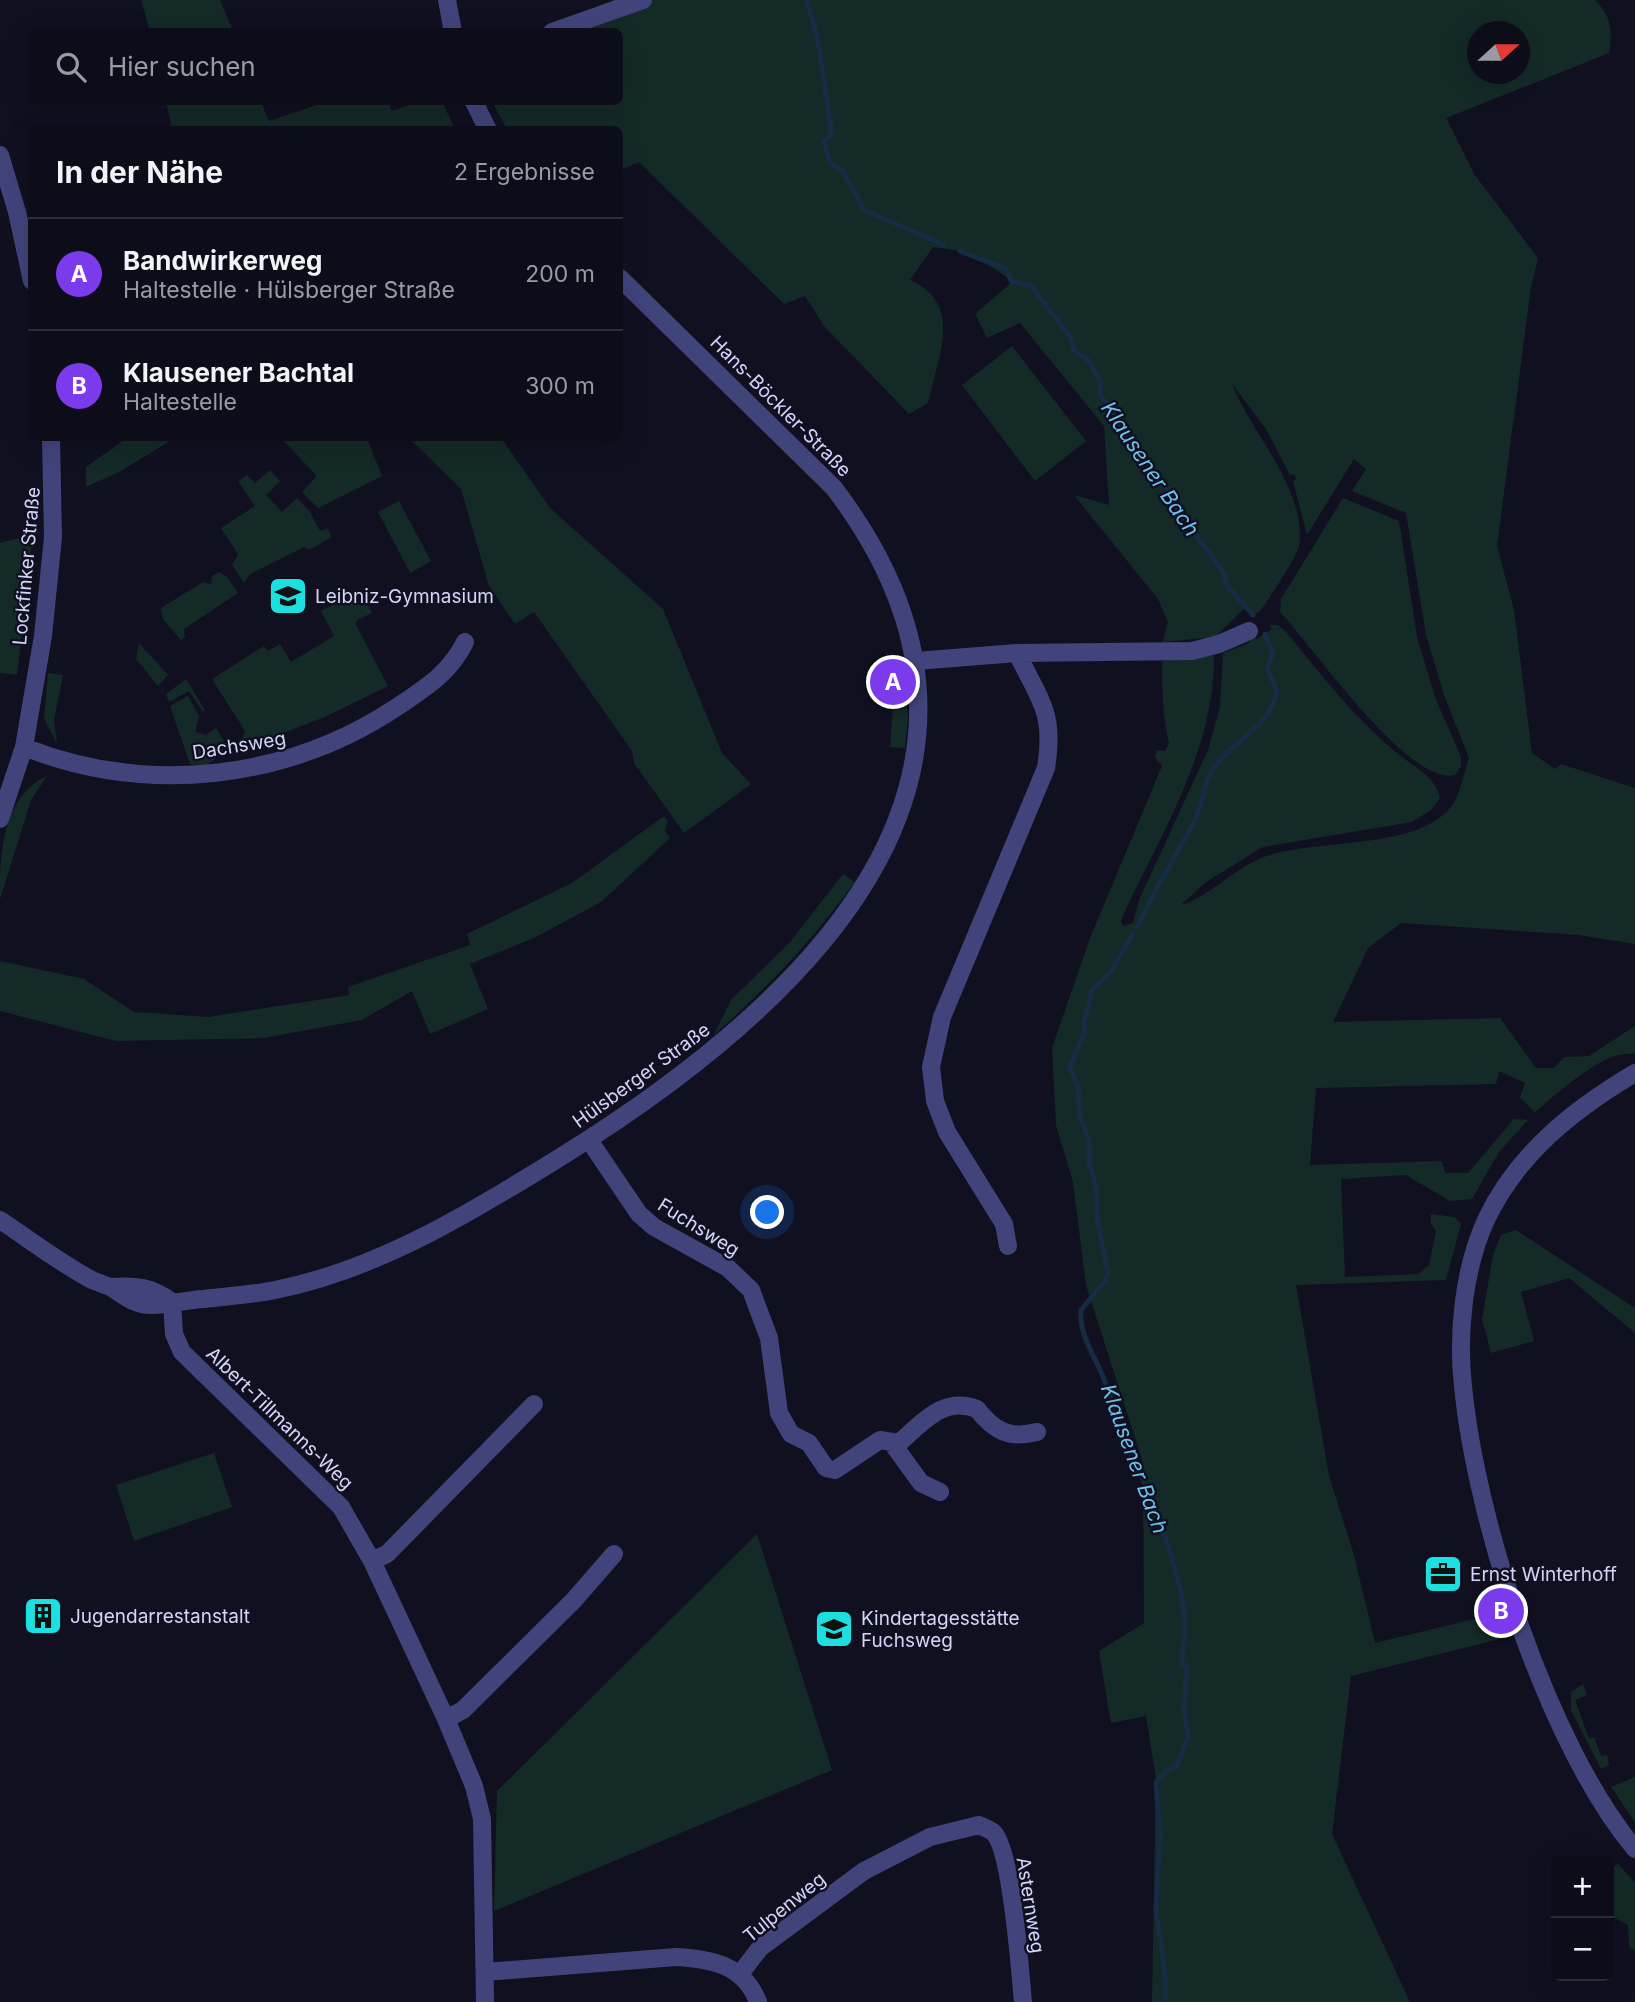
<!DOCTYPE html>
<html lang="de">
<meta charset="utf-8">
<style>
:root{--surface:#0d0c19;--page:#1b1a26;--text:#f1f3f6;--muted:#9a9ba2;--line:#2d2c38;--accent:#7c3aed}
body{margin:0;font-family:Inter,sans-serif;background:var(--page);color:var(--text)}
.controls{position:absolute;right:21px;bottom:21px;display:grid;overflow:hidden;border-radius:10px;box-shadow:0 7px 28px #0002}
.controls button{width:63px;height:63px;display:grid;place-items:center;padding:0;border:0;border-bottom:2px solid var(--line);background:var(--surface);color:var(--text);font:35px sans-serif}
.compass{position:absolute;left:1467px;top:21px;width:63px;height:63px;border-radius:50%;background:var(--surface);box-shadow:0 7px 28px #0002;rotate:69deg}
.you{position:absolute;left:768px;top:1213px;width:24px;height:24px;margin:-18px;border:5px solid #fff;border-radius:50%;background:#1a73e8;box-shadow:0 0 0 10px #1a73e833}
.badge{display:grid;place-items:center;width:46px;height:46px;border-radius:50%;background:var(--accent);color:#fff;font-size:23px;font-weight:700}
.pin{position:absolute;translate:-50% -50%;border:4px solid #fff;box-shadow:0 2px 7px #0006}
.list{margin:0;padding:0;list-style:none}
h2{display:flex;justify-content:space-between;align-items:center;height:91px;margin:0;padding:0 28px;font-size:30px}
h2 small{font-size:23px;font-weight:400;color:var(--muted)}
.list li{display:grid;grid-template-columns:46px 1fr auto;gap:21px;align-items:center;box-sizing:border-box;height:112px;padding:0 28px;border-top:2px solid var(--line)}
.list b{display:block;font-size:26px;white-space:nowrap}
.list p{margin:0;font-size:23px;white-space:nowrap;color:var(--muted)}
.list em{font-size:23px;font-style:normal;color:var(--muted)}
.icon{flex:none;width:38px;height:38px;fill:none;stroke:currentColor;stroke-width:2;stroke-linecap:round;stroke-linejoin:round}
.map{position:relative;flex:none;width:1635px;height:2002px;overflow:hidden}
.search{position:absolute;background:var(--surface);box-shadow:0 7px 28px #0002;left:28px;top:28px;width:595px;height:77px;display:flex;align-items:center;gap:18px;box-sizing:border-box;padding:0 24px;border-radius:10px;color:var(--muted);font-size:26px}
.panel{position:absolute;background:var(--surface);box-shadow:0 7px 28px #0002;left:28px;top:126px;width:595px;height:315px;border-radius:10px}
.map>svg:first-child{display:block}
.green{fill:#142a27;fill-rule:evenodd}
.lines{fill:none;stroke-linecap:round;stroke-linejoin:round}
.stream{stroke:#162c45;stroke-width:5}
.minor{stroke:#41447a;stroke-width:18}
.labels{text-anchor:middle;stroke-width:5;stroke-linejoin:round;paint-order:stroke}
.street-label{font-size:19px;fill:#d5d5fa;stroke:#111021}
.poi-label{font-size:19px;fill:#d5d5fa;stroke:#111021;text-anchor:start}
.water-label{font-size:21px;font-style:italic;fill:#70c0ed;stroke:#111021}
</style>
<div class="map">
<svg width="1635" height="2002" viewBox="0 0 1635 2002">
<rect width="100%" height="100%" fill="#111021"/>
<!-- green -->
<path class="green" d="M141 0H220L233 31H150Z
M613 0H1595C1612 17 1612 30 1609 53L1446 118 1474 174 1538 258 1531 287 1497 546 1514 610 1532 753 1555 769 1561 764 1635 788V944L1579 935 1401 923 1368 948 1333 1022 1500 1018 1536 1068H1554L1564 1057 1589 1056 1635 1026V1053C1629 1055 1624 1053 1618 1055 1597 1059 1551 1097 1535 1113L1520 1097 1525 1083 1499 1071 1496 1084 1316 1088 1310 1165 1442 1161 1445 1173H1468L1514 1119 1528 1120 1499 1152 1472 1199 1450 1201 1406 1175 1341 1179 1345 1277 1418 1274 1429 1265 1436 1231 1431 1224V1214L1454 1217 1461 1224 1446 1280 1296 1285 1329 1476 1354 1555 1375 1643 1499 1613 1508 1637 1351 1676 1332 1834 1410 2002H1152L1156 1778 1146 1716 1111 1723 1099 1651 1144 1623 1143 1463 1086 1285 1073 1182 1056 1125 1052 1048 1090 938 1162 766 1155 758 1157 750 1165 751 1169 744C1163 717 1162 690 1162 661L1214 655C1215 747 1164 829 1126 909L1121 921 1123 926 1133 923 1139 900 1208 750 1220 707 1223 653 1247 644 1255 637 1257 639 1272 629 1270 625H1278L1286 632C1320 673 1351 714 1392 749 1408 764 1436 775 1440 798L1431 810 1412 822 1263 847 1206 882 1181 905C1210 896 1231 871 1259 859 1311 837 1413 852 1450 808 1460 797 1464 772 1469 758L1444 695 1426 635 1406 513 1352 491 1366 469 1354 459 1307 535 1293 481 1296 479 1294 474 1290 475 1266 429 1232 384C1251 433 1307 489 1299 546 1298 555 1267 602 1260 611L1255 614 1248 605 1215 637 1163 642 1168 622 1158 599 1074 495 1109 505 1104 426 1020 323 987 338 975 314 1013 281 968 252 933 247 910 280C965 304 937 359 928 403L909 414 824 326 805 296 784 304 639 162 620 170V130L507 129 492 102H620V32L540 31ZM1478 32H1520V74H1478Z
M166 102H261L269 121 326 102H388L392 111 417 102H442L455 129H172Z
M1012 346 1086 441 1035 481 962 385Z
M127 438H175L119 472 86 487V467Z
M281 438H360L368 441 382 476 318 508 302 492 317 476Z
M397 438H501L551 509 663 609 722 753 751 784 684 833 634 763 632 751 534 612 515 624 489 586 461 489 412 441Z
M270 470 280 481 266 495 282 512 297 498 310 512 320 531 327 528 332 537 309 550 304 547 250 574 244 583 232 565 238 554 221 528 255 506 238 481 247 475 255 483Z
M1343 498 1399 521 1417 637 1435 697 1461 757V766L1455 775C1409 787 1310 643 1280 612L1281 599Z
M399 501 431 561 410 573 378 512Z
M33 534 17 675 0 673V543Z
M219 572 227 577 238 593 184 629 185 637 181 640 163 619 161 608 203 582 211 584 212 576Z
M361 591 372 613 357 620 356 625 388 686 325 717 238 750 245 731 212 679 264 646 268 651 280 644 291 662 334 636 321 611Z
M139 643 168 675 158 686 136 659Z
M904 670 908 717 905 748 890 747 893 707 890 671Z
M48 673 63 675 54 720 57 743 44 719Z
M186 679 205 710 203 712 189 691 169 702 166 694Z
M188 696 199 716 195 732 206 735 216 728 229 749 207 765 190 764 170 706Z
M47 776 31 800 0 899C0 856 1 797 47 776Z
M664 816 668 821 665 831 670 838 601 902 536 937 470 964 488 1009 430 1034 412 991 362 1020 264 1038 116 1041 0 1011V961L84 979 134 1012 208 1017 349 995 348 987 470 945 467 934 572 883Z
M843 874 855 882C811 942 768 987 713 1036L731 1000 790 942Z
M1516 1230 1635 1308V1333L1569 1278 1521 1292 1534 1341 1491 1353 1482 1319 1493 1255 1501 1235Z
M214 1453 232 1507 134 1541 116 1485Z
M757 1534 832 1770 494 1911 497 1791Z
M1583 1684 1587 1695 1575 1700 1589 1739 1594 1737 1601 1756 1607 1755 1609 1765 1601 1769 1571 1710V1692Z
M1635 1777V1822L1611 1787Z
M1618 1864 1635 1883V1951L1629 1947 1628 1925 1609 1915V1882L1612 1868Z"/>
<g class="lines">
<!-- stream -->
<path class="stream" d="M806 0C822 42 824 90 832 134L824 141 830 163 842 170 864 210 944 245
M960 251 1006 269 1011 281 1031 286 1071 338 1074 350 1088 360 1100 381V395L1120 420 1128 443 1145 459 1158 481 1166 487 1170 499 1223 572 1227 586 1253 615
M1138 926C1154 888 1178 855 1196 817 1203 802 1204 781 1214 767 1233 741 1272 726 1277 690L1267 669 1273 653 1265 634
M1133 934 1110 973 1092 990 1084 1023 1085 1032 1070 1066 1078 1087 1080 1117 1089 1140V1162L1096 1187 1097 1218 1108 1273 1105 1281 1081 1310C1079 1333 1093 1354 1102 1374 1111 1396 1116 1418 1123 1440 1128 1455 1139 1469 1145 1483 1160 1519 1185 1589 1185 1627 1186 1640 1181 1652 1182 1664L1187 1666 1184 1710 1188 1736 1177 1766 1166 1771 1156 1782 1160 1837 1156 1908 1166 1982 1165 2002"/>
<!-- minor -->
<path class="minor" d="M447 0 453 32
M552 32 643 0
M474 102 488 130
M0 155 17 212 32 281
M916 661 1017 653 1192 651 1219 644 1249 631
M24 747C148 796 287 780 397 707 425 688 450 673 465 642
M0 819 24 747 43 636 53 537 51 438
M1635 1073C1574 1109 1517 1154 1486 1220 1464 1268 1457 1333 1463 1386 1476 1521 1548 1745 1635 1849
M589 1140 639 1214 654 1227 728 1268 751 1290 769 1338 779 1413 791 1434 809 1443 826 1468 835 1470 880 1440 899 1443C923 1422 943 1396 977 1409 994 1431 1009 1439 1037 1432
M0 1220C30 1240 60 1263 92 1280 99 1283 106 1285 112 1288 126 1297 135 1305 152 1305 168 1305 186 1300 203 1299 227 1296 252 1295 275 1290 377 1270 472 1212 559 1158 801 1008 1054 778 834 488L620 278
M1008 1246 1004 1224 947 1132 935 1101 931 1067 942 1017 1046 768C1055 712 1040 701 1017 653
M111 1287C135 1285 152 1287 172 1302
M172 1302 174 1334 182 1352 341 1507 372 1561 446 1719 474 1786 482 1819 485 2002
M892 1443 921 1483 940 1492
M372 1561 387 1554 534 1404
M446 1719 463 1710 574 1600 614 1554
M485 1972 676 1957C712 1959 744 1965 758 2002
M740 1974 760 1948 864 1871 930 1837 979 1825C983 1827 991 1830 994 1833 1012 1853 1020 1971 1023 2002"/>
</g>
<!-- icons -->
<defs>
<g id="school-square" transform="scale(2.0125)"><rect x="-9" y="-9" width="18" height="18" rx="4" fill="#1cdfdf" stroke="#111021"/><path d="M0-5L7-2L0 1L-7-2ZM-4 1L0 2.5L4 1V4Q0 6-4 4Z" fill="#111"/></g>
<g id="office-square" transform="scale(2.0125)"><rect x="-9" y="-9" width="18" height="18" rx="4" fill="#1cdfdf" stroke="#111021"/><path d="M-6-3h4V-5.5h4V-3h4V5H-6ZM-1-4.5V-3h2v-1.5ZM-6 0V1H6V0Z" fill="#111"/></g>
<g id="building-square" transform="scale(2.0125)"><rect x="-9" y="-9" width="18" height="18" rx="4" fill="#1cdfdf" stroke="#111021"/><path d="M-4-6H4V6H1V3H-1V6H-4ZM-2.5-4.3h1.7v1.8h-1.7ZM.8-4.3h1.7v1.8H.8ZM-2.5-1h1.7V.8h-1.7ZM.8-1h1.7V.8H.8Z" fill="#111"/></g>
</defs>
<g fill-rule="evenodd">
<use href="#school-square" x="288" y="596"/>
<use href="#office-square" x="1443" y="1574"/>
<use href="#building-square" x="43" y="1616"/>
<use href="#school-square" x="834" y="1629"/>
</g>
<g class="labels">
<!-- street labels -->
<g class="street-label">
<text transform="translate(781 406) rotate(45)" y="7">Hans-Böckler-Straße</text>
<text transform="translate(26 566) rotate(-85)" y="7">Lockfinker Straße</text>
<text transform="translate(239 745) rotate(-9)" y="7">Dachsweg</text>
<text transform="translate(641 1075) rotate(-36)" y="7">Hülsberger Straße</text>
<text transform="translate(699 1227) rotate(32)" y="7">Fuchsweg</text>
<text transform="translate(280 1418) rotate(44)" y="7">Albert-Tillmanns-Weg</text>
<text transform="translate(1031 1905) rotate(81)" y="7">Asternweg</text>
<text transform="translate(784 1907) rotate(-39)" y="7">Tulpenweg</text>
</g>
<!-- poi labels -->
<g class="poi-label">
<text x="315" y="603">Leibniz-Gymnasium</text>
<text x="1470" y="1581">Ernst Winterhoff</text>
<text x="70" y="1623">Jugendarrestanstalt</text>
<text x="861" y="1625">Kindertagesstätte<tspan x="861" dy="22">Fuchsweg</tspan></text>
</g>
<!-- water labels -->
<g class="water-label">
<text transform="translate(1150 469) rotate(56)" y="7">Klausener Bach</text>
<text transform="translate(1134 1459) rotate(70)" y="7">Klausener Bach</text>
</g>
</g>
</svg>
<div class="controls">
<button>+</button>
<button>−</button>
</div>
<svg class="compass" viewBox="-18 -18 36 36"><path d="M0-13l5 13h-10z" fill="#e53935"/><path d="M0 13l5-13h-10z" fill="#9a9ba2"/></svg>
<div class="you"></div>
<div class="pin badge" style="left:893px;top:682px">A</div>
<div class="pin badge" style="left:1501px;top:1611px">B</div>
<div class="search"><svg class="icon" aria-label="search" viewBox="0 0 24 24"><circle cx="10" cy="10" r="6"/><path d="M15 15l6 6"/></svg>Hier suchen</div>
<section class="panel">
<h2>In der Nähe<small>2 Ergebnisse</small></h2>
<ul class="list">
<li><span class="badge">A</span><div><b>Bandwirkerweg</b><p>Haltestelle · Hülsberger Straße</p></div><em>200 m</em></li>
<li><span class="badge">B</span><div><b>Klausener Bachtal</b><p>Haltestelle</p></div><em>300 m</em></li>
</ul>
</section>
</div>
